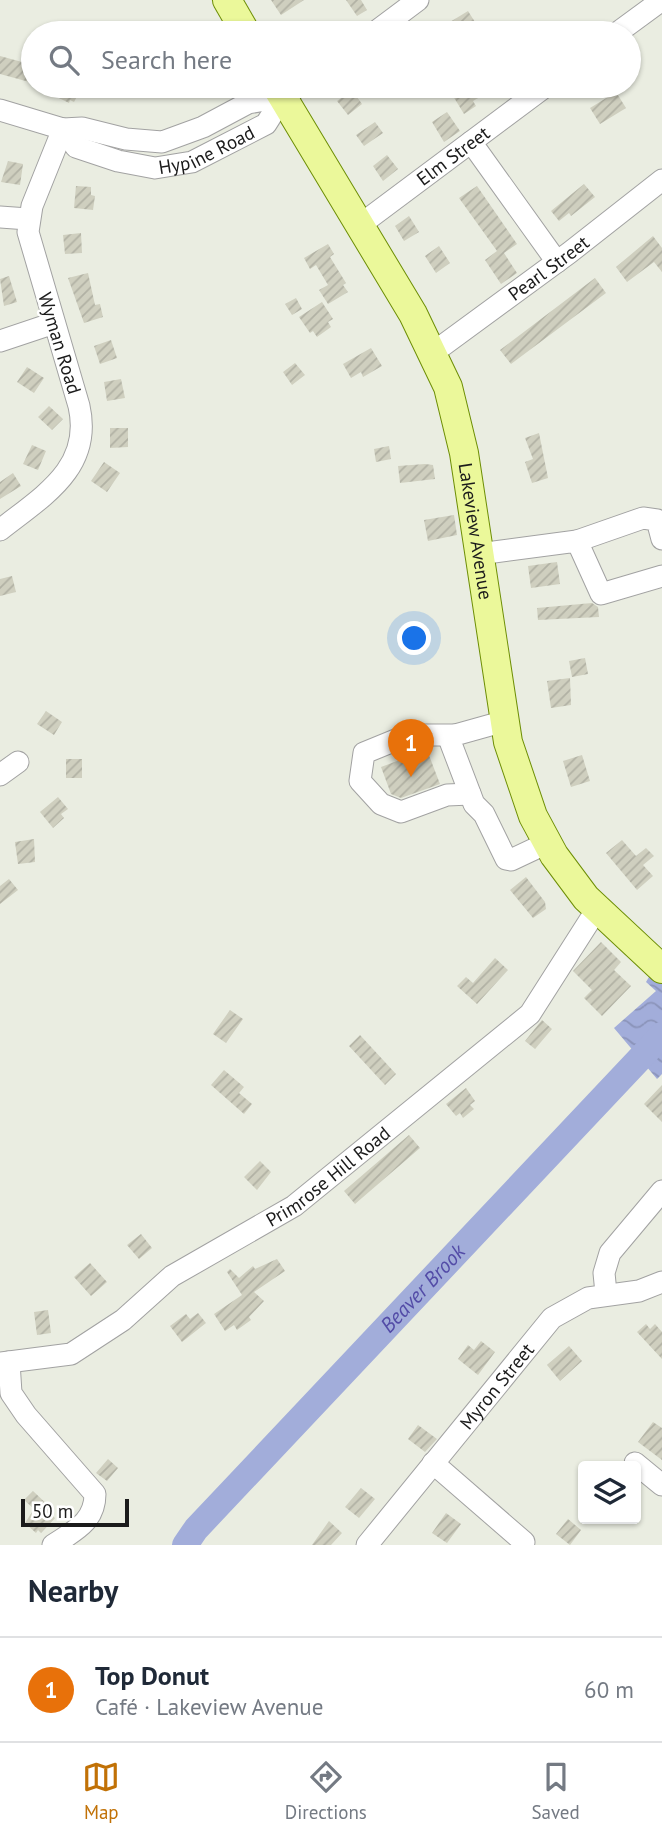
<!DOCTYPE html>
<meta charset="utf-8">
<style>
:root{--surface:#fff;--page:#f2f2f3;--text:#1f2937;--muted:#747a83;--line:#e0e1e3;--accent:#c17106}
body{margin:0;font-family:"PT Sans",sans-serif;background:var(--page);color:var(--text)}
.controls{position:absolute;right:21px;bottom:21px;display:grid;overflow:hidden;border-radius:7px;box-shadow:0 2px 5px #0004}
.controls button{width:63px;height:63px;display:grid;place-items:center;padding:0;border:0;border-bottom:2px solid var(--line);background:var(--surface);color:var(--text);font:35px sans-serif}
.scale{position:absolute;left:21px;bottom:18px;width:108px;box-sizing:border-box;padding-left:7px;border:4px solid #1b1b1b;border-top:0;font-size:19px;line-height:24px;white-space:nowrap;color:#1b1b1b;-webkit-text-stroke:5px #fff;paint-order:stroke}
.you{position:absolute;left:415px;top:639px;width:24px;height:24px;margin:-18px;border:5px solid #fff;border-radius:50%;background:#1a73e8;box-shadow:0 0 0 10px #1a73e833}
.badge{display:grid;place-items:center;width:46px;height:46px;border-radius:50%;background:var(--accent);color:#fff;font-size:23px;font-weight:700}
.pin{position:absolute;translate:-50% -58px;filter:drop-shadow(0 2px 4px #0008)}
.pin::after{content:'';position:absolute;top:37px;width:24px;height:21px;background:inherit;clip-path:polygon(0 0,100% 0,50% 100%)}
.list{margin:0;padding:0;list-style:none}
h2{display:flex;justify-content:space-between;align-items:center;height:91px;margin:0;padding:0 28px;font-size:30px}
h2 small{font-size:23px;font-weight:400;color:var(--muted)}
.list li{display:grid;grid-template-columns:46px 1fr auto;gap:21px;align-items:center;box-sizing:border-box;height:105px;padding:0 28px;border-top:2px solid var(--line)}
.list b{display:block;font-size:26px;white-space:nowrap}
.list p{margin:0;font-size:23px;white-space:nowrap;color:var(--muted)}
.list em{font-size:23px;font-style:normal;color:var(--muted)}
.icon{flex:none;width:38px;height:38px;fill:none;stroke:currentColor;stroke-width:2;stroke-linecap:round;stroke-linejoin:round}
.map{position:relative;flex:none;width:662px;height:1545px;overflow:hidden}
.search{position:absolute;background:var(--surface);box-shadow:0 2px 5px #0004;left:21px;right:21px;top:21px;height:77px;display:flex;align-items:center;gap:18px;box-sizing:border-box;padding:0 24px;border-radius:38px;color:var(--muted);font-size:26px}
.sheet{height:196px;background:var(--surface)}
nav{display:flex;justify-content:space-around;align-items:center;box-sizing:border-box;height:98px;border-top:2px solid var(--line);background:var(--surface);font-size:19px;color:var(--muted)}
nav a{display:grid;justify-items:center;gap:4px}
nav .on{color:var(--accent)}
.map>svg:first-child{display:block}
.water{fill:url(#water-waves)}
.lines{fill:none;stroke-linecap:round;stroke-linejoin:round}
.river{stroke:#a2adda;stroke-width:26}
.building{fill:url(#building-hatch)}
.minor-casing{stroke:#a2a2a2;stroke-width:23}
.major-casing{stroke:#6d8e05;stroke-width:30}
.minor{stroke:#fff;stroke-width:21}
.major{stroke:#ebf89a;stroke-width:28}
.labels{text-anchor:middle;stroke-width:5;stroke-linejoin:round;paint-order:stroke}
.street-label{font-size:19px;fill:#1b1b1b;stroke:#fff}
.water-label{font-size:21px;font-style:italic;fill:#534ca7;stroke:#fff}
</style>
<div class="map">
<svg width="662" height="1545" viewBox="0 0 662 1545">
<defs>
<pattern id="water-waves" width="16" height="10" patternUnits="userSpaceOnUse" patternTransform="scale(1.75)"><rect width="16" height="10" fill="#a2adda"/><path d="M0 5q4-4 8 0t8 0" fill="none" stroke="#8b94ba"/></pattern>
<pattern id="building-hatch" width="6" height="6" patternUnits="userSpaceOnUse" patternTransform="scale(1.75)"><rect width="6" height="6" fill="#cfcfbf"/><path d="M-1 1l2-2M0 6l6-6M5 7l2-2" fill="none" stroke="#b1b1a4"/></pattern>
</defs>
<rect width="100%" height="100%" fill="#eaede1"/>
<!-- water -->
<path class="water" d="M662 955V1074L657 1079 614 1028 656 991 646 982Z"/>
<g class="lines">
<!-- river -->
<path class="river" id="s1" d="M185 1545 196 1529 662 1035"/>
</g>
<!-- building -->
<path class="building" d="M271 0H304L281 15Z
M346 0H361L367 10 357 16Z
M468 11 482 33H432Z
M0 56 33 65V83L0 74Z
M55 86H69L80 91 74 102 70 100 69 103 51 94Z
M458 86H498L473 101 476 106 464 114 450 91Z
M352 90 362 104 348 115 337 101Z
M616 92 626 108 600 124 590 108Z
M447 112 460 131 444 142 432 122Z
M375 122 383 133 364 146 356 135Z
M387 155 398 169 383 181 373 166Z
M8 161 23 164 20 185 1 182Z
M584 184 595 197 571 216 569 213 559 221 551 211Z
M76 186 91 187V195L95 196 93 210 74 208Z
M477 186 517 244 504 253 517 273 501 284 485 260 497 251 459 198Z
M409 216 419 232 404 241 395 226Z
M81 233 82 253 65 254 63 235Z
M653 236 662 248V272L654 262 627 282 616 267Z
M328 244 334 254 330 257 346 283 343 285 348 292 328 304 319 290 328 285 316 265 310 269 304 258Z
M439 246 450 263 436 273 425 256Z
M88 273 95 305 100 304 103 317 84 323 68 278Z
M9 276 17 302 4 306 0 279Z
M595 278 606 293 511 364 500 350Z
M296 298 302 309 292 315 285 304Z
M322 302 333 319 328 322 331 327 317 337 313 331 310 333 299 317Z
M111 340 117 358 100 364 94 346Z
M371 348 382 366 363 377 361 372 351 378 343 364Z
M295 363 305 375 292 385 283 372Z
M27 367 44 378 34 393 17 382Z
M121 379 125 398 107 401 104 382Z
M49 406 63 419 52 430 38 417Z
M110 428H128V447L110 448Z
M539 433 548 478 532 483 525 462 533 459 525 438Z
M32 445 46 451 38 470 23 464Z
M389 446 391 459 376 462 374 449Z
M104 462 120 473 107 492 91 481Z
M425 464 433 465 435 479 400 483 398 466Z
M13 473 21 486 0 499V482Z
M454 515 457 535 428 541 424 520Z
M557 562 560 584 531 588 528 566Z
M12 576 16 592 0 596V579Z
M592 603 598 607 599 617 538 620 537 608Z
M585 658 588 674 572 677 569 661Z
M570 678 571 705 551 708 547 681Z
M46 711 62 722 54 735 37 724Z
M427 750 440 784 401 798 391 794 381 767Z
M582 755 590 781 571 787 563 761Z
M66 759H82V778H66Z
M58 797 68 809 61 814 64 818 53 828 40 812Z
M34 839 35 862 18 864 15 842Z
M622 840 636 856 646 848 654 856 643 865 653 876 637 890 606 853Z
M526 877 545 902 546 909 533 918 510 890Z
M9 879 18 890 0 904V886Z
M601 942 621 962 614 970 631 986 602 1016 584 998 592 990 573 971Z
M495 958 508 970 477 1004 457 986 466 977 473 983Z
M230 1010 243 1019 226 1043 213 1034Z
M542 1020 552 1029 535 1049 525 1041Z
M360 1035 396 1074 385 1085 349 1046Z
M224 1070 244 1087 239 1093 252 1104 244 1114 211 1085Z
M662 1085V1122L644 1104Z
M466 1088 475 1101 470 1105 474 1109 463 1118 460 1113 456 1116 446 1104Z
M409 1135 420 1148 355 1204 344 1191Z
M260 1161 271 1172 257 1190 244 1177Z
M141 1234 152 1248 139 1259 127 1245Z
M277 1259 285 1271 254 1292 264 1301 249 1317 251 1320 237 1330 234 1325 225 1331 214 1314 242 1295 227 1272 230 1269 239 1278 253 1266 255 1269Z
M90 1263 107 1282 91 1296 74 1277Z
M48 1310 51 1333 37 1335 34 1312Z
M198 1313 206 1323 182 1342 170 1326 186 1314 190 1319Z
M646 1324 650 1329 655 1324 662 1332V1359L637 1332Z
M481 1341 495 1352 478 1375 458 1359 468 1345 474 1350Z
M569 1346 582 1361 560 1381 547 1365Z
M653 1422 662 1428V1460L638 1442Z
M418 1425 437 1439 425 1452 408 1439Z
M108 1459 118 1468 107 1481 96 1473Z
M361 1488 375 1499 359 1518 345 1507Z
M33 1491 52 1509 49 1513 55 1518 41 1533 38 1530 36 1533 25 1523 34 1509 24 1500Z
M446 1513 461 1524 447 1543 432 1533Z
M568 1519 581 1530 570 1545 556 1534Z
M329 1521 342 1533 331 1545H312Z"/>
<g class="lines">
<!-- minor casing -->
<g class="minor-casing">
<g id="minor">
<path d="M374 33 418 0"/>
<path d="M617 33 662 0"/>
<path d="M0 110 63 129 82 128 126 139 162 142 203 127 248 103 283 97"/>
<path id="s2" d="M63 129 76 147 118 161 155 168 192 162 266 124 283 97 299 86"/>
<path d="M471 142 557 262"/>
<path d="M0 217 28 219"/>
<path id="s3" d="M360 225 546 86"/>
<path d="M0 341 54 323"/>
<path id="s4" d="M434 352 569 253 662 180"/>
<path d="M0 530C43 496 93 468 79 406L28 232 32 206 63 129"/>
<path d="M577 541 643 518 657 520 662 539"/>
<path d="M479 554 577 541 601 594 662 576"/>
<path d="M505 721 455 735 450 741 474 804 484 814 506 859 511 860 547 843"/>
<path d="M455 735H408L364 753 360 781 381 804 401 812 447 795 470 794"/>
<path d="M0 775 18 762"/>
<path d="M606 1293 604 1273 610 1253 662 1191"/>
<path d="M9 1362 11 1393 26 1415 95 1494C95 1522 74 1531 53 1545"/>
<path id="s5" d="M0 1363 71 1354 123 1320 172 1276 294 1206 530 1014 597 909"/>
<path d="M433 1463 524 1542"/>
<path d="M635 1463 662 1485"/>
<path id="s6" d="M367 1545 552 1318 588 1298 639 1291 662 1282"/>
</g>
</g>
<!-- major casing -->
<g class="major-casing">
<g id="major">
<path d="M227 0 246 33"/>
<path id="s7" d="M276 86 413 314 448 387 464 453 508 742 533 816 554 855 586 898 662 969"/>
</g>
</g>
<!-- minor -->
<use href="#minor" class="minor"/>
<!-- major -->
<use href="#major" class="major"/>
</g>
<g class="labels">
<!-- street labels -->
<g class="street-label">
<text dy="7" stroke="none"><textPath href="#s2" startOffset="159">Hypine Road</textPath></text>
<text dy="7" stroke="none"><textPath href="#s3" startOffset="116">Elm Street</textPath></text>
<text dy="7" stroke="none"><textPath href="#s4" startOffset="142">Pearl Street</textPath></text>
<text transform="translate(60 343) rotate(73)" y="7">Wyman Road</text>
<text dy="7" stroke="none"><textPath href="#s7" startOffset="494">Lakeview Avenue</textPath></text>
<text dy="7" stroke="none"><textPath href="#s5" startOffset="385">Primrose Hill Road</textPath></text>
<text dy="7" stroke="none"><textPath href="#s6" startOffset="205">Myron Street</textPath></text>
</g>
<!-- water labels -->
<g class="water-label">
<text dy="7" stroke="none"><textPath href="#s1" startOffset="350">Beaver Brook</textPath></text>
</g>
</g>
</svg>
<div class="controls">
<button><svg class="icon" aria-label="layers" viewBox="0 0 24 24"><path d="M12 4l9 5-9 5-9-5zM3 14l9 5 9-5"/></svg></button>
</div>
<div class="scale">50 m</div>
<div class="you"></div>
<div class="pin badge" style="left:411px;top:777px;background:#e8710a">1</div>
<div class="search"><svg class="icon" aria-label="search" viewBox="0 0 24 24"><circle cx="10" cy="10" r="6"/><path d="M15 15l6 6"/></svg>Search here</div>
</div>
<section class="sheet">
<h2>Nearby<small></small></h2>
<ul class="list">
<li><span class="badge" style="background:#e8710a">1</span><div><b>Top Donut</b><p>Café · Lakeview Avenue</p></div><em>60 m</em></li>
</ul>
</section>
<nav>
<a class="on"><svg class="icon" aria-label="map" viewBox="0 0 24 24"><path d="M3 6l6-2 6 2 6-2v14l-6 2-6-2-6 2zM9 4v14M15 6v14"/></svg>Map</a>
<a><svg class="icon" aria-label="directions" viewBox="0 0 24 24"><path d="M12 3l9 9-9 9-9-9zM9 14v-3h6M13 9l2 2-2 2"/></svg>Directions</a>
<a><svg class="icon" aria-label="saved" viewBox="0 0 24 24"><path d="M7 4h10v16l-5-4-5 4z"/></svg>Saved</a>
</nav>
